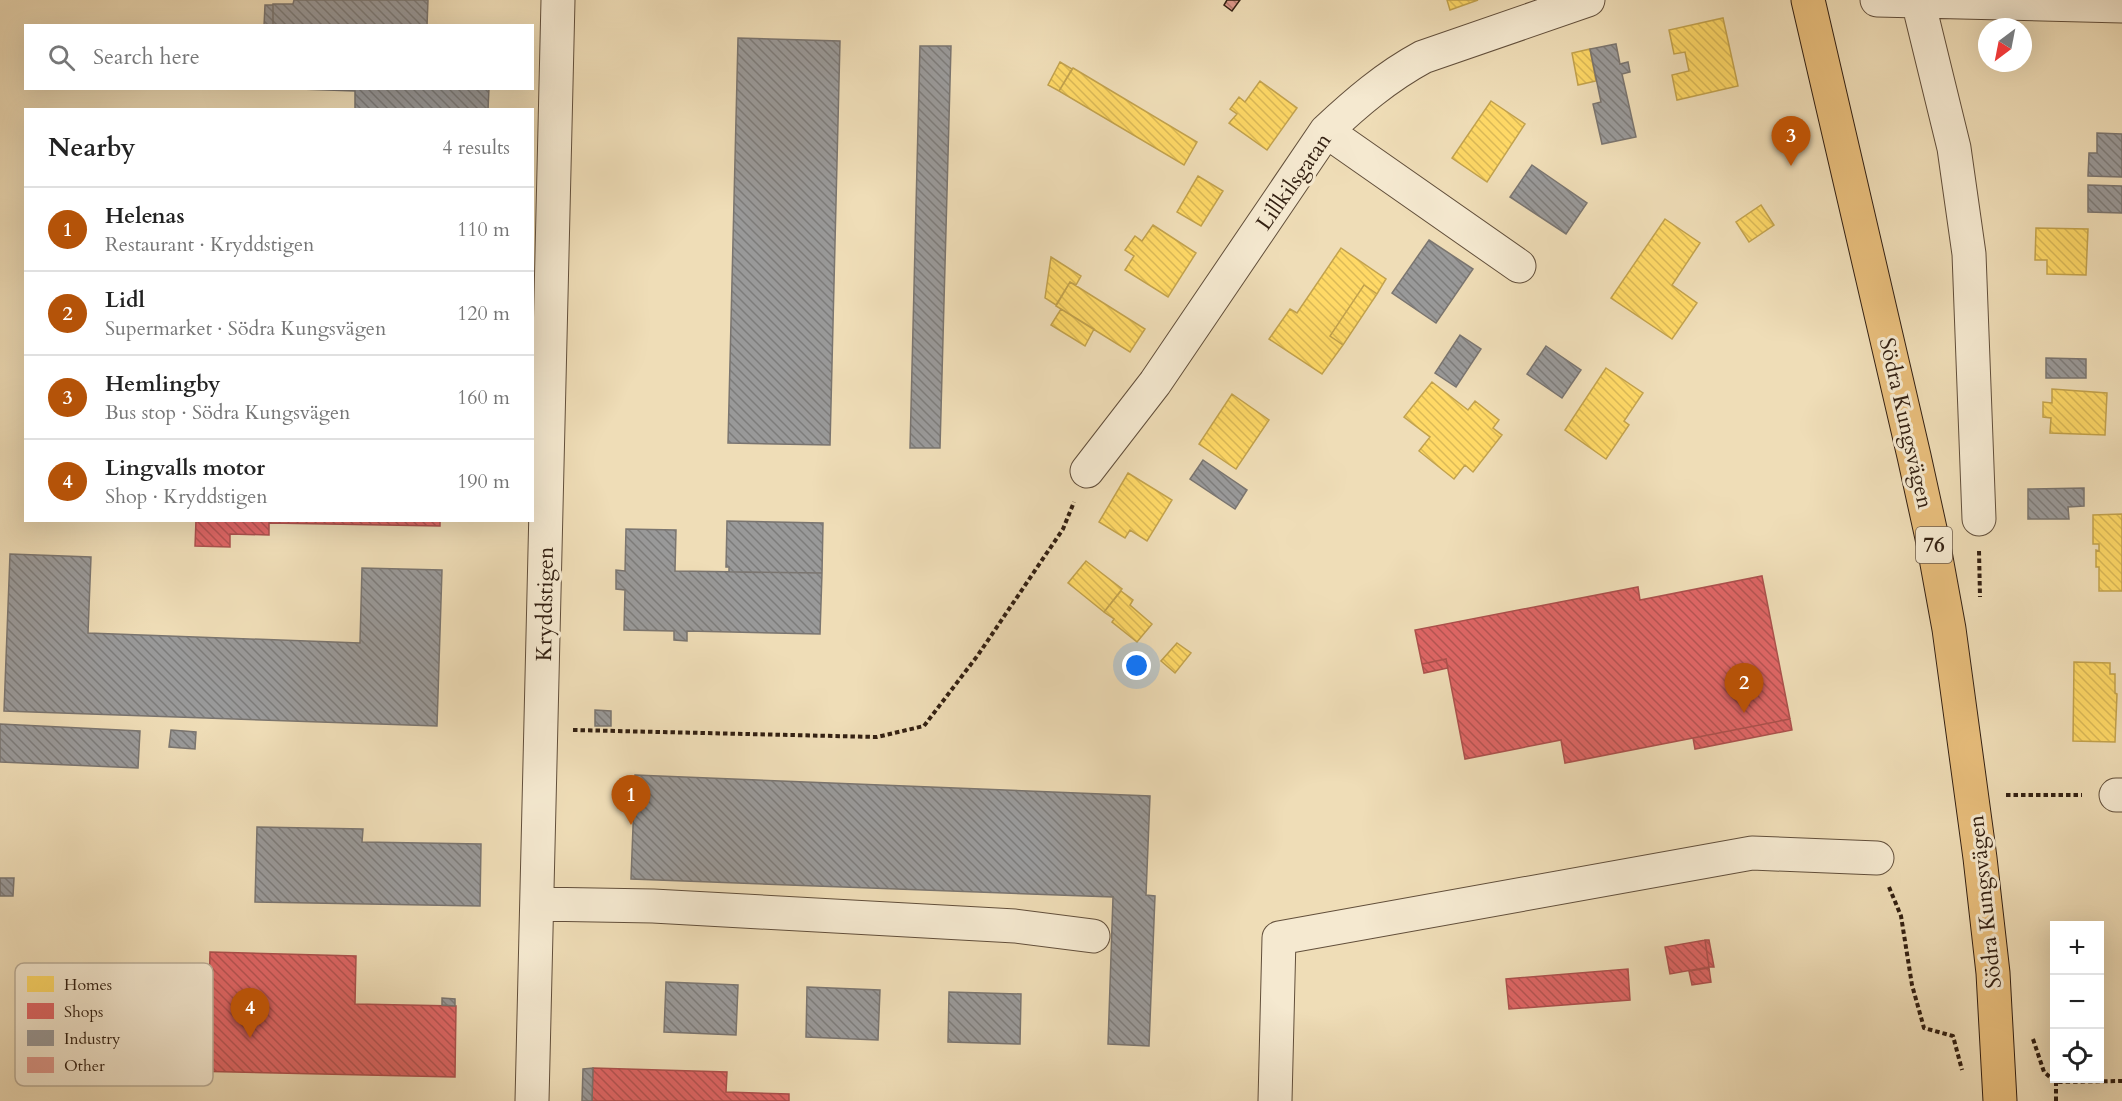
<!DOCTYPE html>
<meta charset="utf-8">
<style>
:root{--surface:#fff;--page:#f2f2f2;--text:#222;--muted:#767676;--line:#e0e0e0;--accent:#b45309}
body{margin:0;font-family:Cardo,serif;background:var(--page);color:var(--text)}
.controls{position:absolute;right:18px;bottom:18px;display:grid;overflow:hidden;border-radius:0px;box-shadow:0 6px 24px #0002}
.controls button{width:54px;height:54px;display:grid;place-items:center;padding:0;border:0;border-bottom:2px solid var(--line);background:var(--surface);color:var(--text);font:30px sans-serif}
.compass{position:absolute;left:1978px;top:18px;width:54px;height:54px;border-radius:50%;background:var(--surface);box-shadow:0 6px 24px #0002;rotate:212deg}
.you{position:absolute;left:1137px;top:666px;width:21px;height:21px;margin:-15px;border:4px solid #fff;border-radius:50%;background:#1a73e8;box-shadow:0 0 0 9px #1a73e833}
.badge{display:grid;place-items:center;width:39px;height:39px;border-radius:50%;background:var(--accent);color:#fff;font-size:20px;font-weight:700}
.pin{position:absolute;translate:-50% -50px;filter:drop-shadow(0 2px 3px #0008)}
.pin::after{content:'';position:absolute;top:32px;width:21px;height:18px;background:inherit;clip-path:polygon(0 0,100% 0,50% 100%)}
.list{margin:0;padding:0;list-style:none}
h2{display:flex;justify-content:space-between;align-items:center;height:78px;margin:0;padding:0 24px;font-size:26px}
h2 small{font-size:20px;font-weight:400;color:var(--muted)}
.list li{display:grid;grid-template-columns:39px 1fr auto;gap:18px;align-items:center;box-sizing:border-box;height:84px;padding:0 24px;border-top:2px solid var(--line)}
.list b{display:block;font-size:22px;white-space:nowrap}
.list p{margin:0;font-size:20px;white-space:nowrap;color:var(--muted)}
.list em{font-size:20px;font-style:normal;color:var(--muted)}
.icon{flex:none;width:33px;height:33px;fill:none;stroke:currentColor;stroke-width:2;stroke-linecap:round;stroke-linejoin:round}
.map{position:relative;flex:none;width:2122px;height:1101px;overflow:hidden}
.search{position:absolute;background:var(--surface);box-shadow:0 6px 24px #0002;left:24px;top:24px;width:510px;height:66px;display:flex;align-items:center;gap:15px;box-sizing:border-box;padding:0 21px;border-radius:0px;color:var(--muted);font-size:22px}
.panel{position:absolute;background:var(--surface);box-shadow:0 6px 24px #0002;left:24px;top:108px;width:510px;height:414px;border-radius:0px}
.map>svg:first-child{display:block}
.homes{fill:url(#homes-back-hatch);stroke:#c2a24d;stroke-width:1.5}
.shops{fill:url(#shops-back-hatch);stroke:#ac514d;stroke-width:1.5}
.industry{fill:url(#industry-back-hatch);stroke:#7a7570;stroke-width:1.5}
.building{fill:url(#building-back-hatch);stroke:#332012;stroke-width:1.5}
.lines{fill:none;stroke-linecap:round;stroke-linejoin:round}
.minor-casing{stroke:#624f3b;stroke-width:35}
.major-casing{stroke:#332012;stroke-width:35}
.path{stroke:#332012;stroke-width:4;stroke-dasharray:4.5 3;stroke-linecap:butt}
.minor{stroke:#f5e9d0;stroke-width:33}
.major{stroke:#e8be7c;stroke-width:33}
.labels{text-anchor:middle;stroke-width:6;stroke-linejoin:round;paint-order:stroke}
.shield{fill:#f5e9d0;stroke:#6d5c4b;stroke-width:1.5}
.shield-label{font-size:21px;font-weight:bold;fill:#332012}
.street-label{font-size:22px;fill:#332012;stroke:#f5e9d0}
.key{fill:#f5e9d0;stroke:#bbad97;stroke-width:1.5}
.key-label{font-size:16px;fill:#332012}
</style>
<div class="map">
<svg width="2122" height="1101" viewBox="0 0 2122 1101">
<defs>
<pattern id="homes-back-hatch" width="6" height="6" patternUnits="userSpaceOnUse" patternTransform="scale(1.5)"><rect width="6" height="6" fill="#ffd966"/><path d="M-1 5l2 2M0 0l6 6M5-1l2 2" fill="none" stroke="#dbba57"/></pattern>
<pattern id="shops-back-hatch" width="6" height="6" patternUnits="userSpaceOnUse" patternTransform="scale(1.5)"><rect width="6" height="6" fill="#e06666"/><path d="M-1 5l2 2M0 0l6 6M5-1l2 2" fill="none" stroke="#b65453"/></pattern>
<pattern id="industry-back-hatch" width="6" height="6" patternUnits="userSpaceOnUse" patternTransform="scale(1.5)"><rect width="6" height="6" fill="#999"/><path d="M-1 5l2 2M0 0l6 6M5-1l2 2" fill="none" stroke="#7d7c7b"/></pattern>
<pattern id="building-back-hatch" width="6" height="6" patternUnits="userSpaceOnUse" patternTransform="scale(1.5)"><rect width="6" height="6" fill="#de988b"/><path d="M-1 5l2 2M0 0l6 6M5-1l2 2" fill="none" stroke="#b57c70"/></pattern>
</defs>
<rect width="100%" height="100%" fill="#efddb7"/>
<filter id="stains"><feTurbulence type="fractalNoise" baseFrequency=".00333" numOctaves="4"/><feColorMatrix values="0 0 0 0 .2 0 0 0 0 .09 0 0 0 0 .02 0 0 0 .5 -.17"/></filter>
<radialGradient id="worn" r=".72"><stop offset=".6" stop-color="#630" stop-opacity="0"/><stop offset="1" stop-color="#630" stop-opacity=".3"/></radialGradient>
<!-- homes -->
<path class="homes" d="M1447 0H1478L1450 10Z
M1723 18 1738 86 1677 100 1672 75 1689 71 1685 52 1674 54 1669 30Z
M1590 49 1596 81 1578 85 1572 53Z
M1060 62 1072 69 1059 91 1048 85Z
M1073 68 1197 142 1184 165 1059 91Z
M1260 81 1297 108 1267 150 1229 123 1237 114 1230 109 1239 97 1245 102Z
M1491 101 1525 124 1487 182 1452 158Z
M1198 176 1223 191 1201 226 1177 212Z
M1761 205 1774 225 1749 242 1736 222Z
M1665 219 1700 243 1672 285 1697 303 1672 339 1611 298Z
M1153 225 1196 253 1168 297 1125 270 1134 256 1125 250 1135 236 1142 241Z
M2036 228 2088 229 2086 275 2047 274V260H2035Z
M1341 248 1386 279 1377 294 1364 285 1330 336 1343 345 1322 374 1269 339 1290 309 1297 313Z
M1051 257 1081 276 1076 285 1070 282 1056 305 1045 298Z
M1070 282 1145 329 1130 352 1056 306Z
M1364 285 1377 294 1343 345 1330 336Z
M1061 309 1094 329 1085 346 1051 325Z
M1606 368 1643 393 1624 421 1629 425 1606 459 1565 430Z
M1432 382 1468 410 1475 401 1499 420 1493 428 1502 435 1473 472 1465 465 1454 479 1419 451 1430 437 1404 417Z
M2052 389 2107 393 2105 435 2050 433 2051 418 2043 417V402L2052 403Z
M1232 394 1269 420 1236 469 1199 444Z
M1128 473 1172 500 1147 541 1130 530 1125 538 1099 522Z
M2122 514V591H2099V567H2096V550L2099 551V544H2093V515Z
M1086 561 1122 589 1104 612 1068 583Z
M1121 591 1133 600 1130 605 1152 624 1137 642 1112 622 1114 619 1104 612Z
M1177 643 1191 653 1175 673 1161 661Z
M2074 662 2110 663V674H2115V693L2117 694 2115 742 2073 741Z"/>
<!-- shops -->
<path class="shops" d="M196 520H440V526L269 523V535L230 534V547L195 546Z
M1762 576 1790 719 1565 763 1561 740 1465 759 1446 659 1422 664 1415 630 1638 587 1640 600Z
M1446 659 1448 668 1424 673 1422 664Z
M1790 719 1792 730 1695 749 1693 738Z
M1705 940H1709L1714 967H1709Z
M1705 940 1709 967 1670 974 1665 947Z
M210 952 356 956 355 1004 456 1006 455 1077 144 1070V1074L44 1071 46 993 114 995V992L206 994V996L209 995Z
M1709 968 1711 982 1692 985 1689 971Z
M1628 969 1630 1000 1509 1009 1506 979Z
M593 1068 727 1072 726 1092 789 1094V1101H592Z"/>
<!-- industry -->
<path class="industry" d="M294 0H428L427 26H273V4H293Z
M265 5H273V26H264Z
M738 38 840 41 830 445 728 443Z
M1616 44 1620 64 1628 62 1630 72 1622 74 1636 137 1602 144 1593 104 1601 102 1590 49Z
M920 46H951L940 448H910Z
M271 88H489L488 110H355V91Z
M2097 133 2122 134V177L2088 176 2089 153H2097Z
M1532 165 1587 203 1566 234 1510 197Z
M2088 185 2122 186V213L2088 212Z
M1429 240 1473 269 1436 323 1392 293Z
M1460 335 1481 349 1456 387 1435 373Z
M1546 346 1581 370 1562 398 1527 374Z
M2046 358 2086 359V378H2046Z
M1203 460 1247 490 1235 509 1190 479Z
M2084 488V506L2068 507 2069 519H2028V489Z
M727 521 823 523 822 573 729 572V567H726Z
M626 529 676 530 675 571 822 573 820 634 687 631V641L674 640V631L624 630 625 590 616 589V570L625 571Z
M10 554 91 557 88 633 360 643 362 568 442 570 437 726 4 711Z
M595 710 611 711V726H595Z
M0 724 140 731 138 768 0 762Z
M171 730 196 732 195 749 169 747Z
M635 775 1150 796 1146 895 1155 896 1149 1046 1108 1044 1113 897 631 879Z
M257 827 363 829 362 842 481 844 480 906 255 902Z
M0 878H14L13 896H0Z
M666 982 738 985 736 1035 664 1032Z
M807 987 880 990 878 1040 806 1037Z
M949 992 1021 994 1020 1044 948 1042Z
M442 998 455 999V1006L442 1005Z
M593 1068 592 1101H582L583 1069Z"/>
<!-- building -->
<path class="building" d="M1227 0H1240L1232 11 1224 5Z"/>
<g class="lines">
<!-- minor casing -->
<g class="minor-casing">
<path id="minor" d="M1877 0 2122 6
M1918 1 1954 148 1969 254 1979 519
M1326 131 1519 266
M1087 471 1155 383 1326 131C1356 103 1386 77 1423 57L1588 0
M2116 795H2122
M537 904 653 906 1015 926 1093 936
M532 1101 558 0
M1275 1101 1279 938 1752 853 1877 858"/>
</g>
<!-- major casing -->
<g class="major-casing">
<path id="major" d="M1808 0 1914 456 1934 547 1949 629 1980 858 1993 973 2000 1101"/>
</g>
<!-- path -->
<path class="path" d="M1979 551 1980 597
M573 730 877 737 924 726 978 655 1063 529 1074 502
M2006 795H2082
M1889 887 1901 916 1912 985 1924 1028 1953 1036 1962 1070
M2033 1039 2044 1072 2056 1082 2122 1081
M2056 1101V1082"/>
<!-- minor -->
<use href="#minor" class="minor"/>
<!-- major -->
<use href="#major" class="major"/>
</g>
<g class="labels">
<!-- shield labels -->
<rect class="shield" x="1916" y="527" width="36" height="36" rx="4.5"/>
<g class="shield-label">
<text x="1934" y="552">76</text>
</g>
<!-- street labels -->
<g class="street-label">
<text transform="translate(1293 181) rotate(-55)" y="8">Lillkilsgatan</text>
<text transform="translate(1907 423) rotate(77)" y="8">Södra Kungsvägen</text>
<text transform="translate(544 604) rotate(-89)" y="8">Kryddstigen</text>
<text transform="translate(1984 902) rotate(-96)" y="8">Södra Kungsvägen</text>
</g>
</g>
<!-- legend -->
<rect x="15" y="963" width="198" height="123" rx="9" class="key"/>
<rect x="27" y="976" width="27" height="16" fill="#ffd966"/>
<rect x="27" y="1003" width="27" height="16" fill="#e06666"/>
<rect x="27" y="1030" width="27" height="16" fill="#999"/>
<rect x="27" y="1057" width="27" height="16" fill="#de988b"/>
<g class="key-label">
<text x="64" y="990">Homes</text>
<text x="64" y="1017">Shops</text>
<text x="64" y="1044">Industry</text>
<text x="64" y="1071">Other</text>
</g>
<rect width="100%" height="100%" filter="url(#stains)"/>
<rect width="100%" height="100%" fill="url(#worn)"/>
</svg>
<div class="controls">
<button>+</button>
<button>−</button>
<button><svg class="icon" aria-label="locate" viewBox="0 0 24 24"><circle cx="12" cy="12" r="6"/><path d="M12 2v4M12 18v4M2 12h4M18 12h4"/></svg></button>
</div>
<svg class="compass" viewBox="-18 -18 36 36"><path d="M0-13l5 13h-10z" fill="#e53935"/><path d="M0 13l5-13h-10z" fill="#767676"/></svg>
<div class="you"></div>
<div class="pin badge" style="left:631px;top:825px">1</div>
<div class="pin badge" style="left:1744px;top:713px">2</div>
<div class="pin badge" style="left:1791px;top:166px">3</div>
<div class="pin badge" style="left:250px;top:1038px">4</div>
<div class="search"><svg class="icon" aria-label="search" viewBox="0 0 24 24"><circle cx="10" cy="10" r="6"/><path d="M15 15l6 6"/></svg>Search here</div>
<section class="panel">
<h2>Nearby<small>4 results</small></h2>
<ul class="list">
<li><span class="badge">1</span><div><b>Helenas</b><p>Restaurant · Kryddstigen</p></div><em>110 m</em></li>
<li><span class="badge">2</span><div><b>Lidl</b><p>Supermarket · Södra Kungsvägen</p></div><em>120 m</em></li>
<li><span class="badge">3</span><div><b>Hemlingby</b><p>Bus stop · Södra Kungsvägen</p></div><em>160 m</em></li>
<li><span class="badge">4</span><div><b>Lingvalls motor</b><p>Shop · Kryddstigen</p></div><em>190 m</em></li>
</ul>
</section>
</div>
